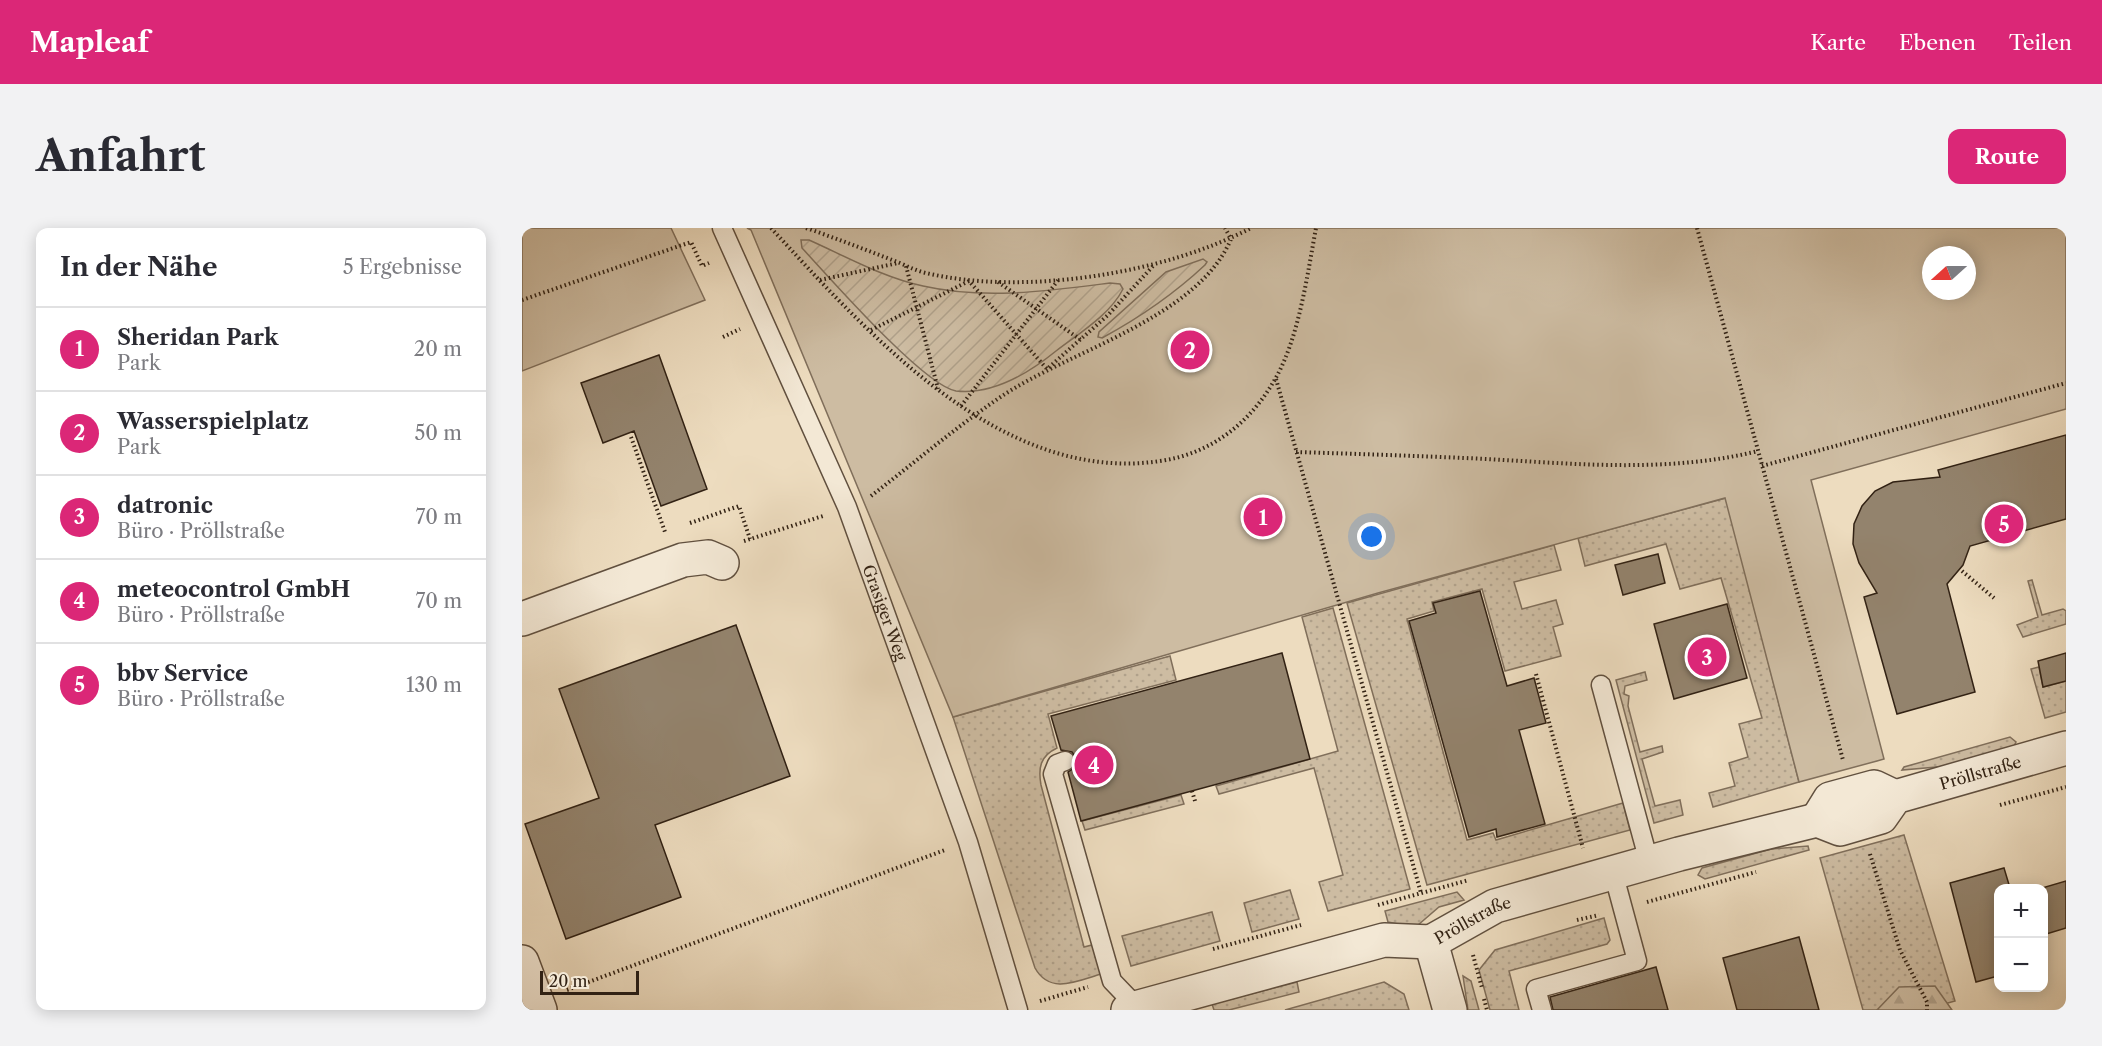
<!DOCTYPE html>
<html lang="de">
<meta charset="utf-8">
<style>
:root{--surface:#fff;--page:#f2f2f3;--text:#2b2b33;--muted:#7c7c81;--line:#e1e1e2;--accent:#db2777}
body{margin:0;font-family:"Libre Caslon Text",serif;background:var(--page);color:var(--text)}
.controls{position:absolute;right:18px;bottom:18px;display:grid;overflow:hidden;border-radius:12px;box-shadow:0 3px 15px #0003}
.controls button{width:54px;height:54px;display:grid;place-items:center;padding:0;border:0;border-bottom:2px solid var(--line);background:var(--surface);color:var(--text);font:30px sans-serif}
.compass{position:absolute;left:1400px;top:18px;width:54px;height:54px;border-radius:50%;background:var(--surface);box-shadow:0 3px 15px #0003;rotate:249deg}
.scale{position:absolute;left:18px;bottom:15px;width:99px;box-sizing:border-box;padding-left:6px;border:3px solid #322214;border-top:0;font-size:16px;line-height:21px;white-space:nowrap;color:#322214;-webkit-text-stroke:4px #f3e8d5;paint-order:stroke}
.you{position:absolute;left:850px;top:309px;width:21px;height:21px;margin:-15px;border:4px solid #fff;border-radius:50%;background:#1a73e8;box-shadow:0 0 0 9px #1a73e833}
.badge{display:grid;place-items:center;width:39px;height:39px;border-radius:50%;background:var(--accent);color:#fff;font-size:20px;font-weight:700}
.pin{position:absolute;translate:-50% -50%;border:3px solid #fff;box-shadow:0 2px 6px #0006}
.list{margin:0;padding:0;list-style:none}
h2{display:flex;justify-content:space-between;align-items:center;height:78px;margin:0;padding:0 24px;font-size:26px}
h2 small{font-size:20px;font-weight:400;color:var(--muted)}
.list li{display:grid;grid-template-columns:39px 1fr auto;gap:18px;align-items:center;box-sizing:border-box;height:84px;padding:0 24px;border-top:2px solid var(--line)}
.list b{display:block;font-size:22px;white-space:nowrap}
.list p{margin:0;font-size:20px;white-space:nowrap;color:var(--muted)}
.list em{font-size:20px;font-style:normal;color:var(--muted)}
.map{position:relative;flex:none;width:1544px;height:782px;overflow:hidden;border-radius:12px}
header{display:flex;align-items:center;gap:36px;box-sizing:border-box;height:84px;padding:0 30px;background:var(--accent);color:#fff}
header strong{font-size:28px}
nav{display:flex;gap:33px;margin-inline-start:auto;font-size:21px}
.intro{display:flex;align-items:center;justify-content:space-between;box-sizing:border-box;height:144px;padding:0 36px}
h1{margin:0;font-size:42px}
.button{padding:15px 27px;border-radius:12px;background:var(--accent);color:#fff;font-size:21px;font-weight:700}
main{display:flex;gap:36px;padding:0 36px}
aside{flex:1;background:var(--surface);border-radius:12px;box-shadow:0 3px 15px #0003}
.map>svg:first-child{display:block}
.grass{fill:url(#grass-dots);stroke:#806f5b;stroke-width:1.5}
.forest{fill:url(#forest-firs);stroke:#806f5b;stroke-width:1.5}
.park{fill:#cdbca2;stroke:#806f5b;stroke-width:1.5;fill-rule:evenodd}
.garden{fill:url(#garden-furrows);stroke:#806f5b;stroke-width:1.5}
.building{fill:#93836d;stroke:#322214;stroke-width:1.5}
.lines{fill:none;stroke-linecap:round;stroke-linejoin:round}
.service-casing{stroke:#61503f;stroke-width:21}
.minor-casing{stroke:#61503f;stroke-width:36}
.tertiary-casing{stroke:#61503f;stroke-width:36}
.path{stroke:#322214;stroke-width:4;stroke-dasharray:1.5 3;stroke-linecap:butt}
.service{stroke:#f3e8d5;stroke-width:18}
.minor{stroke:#f3e8d5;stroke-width:33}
.tertiary{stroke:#f3e8d5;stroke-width:33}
.labels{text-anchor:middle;stroke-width:6;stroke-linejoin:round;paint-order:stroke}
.street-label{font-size:16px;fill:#322214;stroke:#f3e8d5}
</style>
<header>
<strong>Mapleaf</strong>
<nav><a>Karte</a><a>Ebenen</a><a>Teilen</a></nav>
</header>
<div class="intro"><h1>Anfahrt</h1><a class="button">Route</a></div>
<main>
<aside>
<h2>In der Nähe<small>5 Ergebnisse</small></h2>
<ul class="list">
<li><span class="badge">1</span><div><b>Sheridan Park</b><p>Park</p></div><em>20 m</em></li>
<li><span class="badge">2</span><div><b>Wasserspielplatz</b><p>Park</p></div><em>50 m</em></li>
<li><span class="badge">3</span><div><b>datronic</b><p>Büro · Pröllstraße</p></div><em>70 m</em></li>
<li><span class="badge">4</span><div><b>meteocontrol GmbH</b><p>Büro · Pröllstraße</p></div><em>70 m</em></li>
<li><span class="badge">5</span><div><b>bbv Service</b><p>Büro · Pröllstraße</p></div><em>130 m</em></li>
</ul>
</aside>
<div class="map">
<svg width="1544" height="782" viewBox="0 0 1544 782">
<defs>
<pattern id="grass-dots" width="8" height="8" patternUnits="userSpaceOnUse" patternTransform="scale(1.5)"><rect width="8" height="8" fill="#cdbca2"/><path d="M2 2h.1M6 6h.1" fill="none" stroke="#b0a18b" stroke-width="1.8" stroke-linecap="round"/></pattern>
<pattern id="forest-firs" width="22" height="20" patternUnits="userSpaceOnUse" patternTransform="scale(1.5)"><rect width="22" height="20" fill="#cdbca2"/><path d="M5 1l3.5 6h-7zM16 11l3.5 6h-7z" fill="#b0a18b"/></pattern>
<pattern id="garden-furrows" width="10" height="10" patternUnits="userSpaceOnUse" patternTransform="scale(1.5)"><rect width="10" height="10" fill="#cdbca2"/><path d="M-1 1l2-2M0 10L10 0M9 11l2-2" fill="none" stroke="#b0a18b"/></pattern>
</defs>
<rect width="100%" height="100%" fill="#eddcbf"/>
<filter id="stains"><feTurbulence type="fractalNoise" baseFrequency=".00333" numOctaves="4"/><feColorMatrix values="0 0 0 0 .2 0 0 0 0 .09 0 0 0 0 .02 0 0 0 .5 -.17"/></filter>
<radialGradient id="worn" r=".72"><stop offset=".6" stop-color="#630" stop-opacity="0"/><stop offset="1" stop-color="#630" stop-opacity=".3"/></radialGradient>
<!-- grass -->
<path class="grass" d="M1204 270 1277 554 1191 579 1187 565 1213 558 1207 535 1226 529 1217 496 1240 490 1199 350 1158 361 1144 316 1063 338 1056 310Z
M1032 317 1039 342 992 354 1000 381 1034 372 1041 396 1031 399 1039 428 983 443 960 361 910 374 912 383 885 391 945 612 971 605 974 612 1101 575 1108 602 905 657 825 375Z
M1510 352 1520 387 1541 381 1544 383V396L1501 409 1495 397 1516 389 1506 353Z
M811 380 888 661 806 683 797 654 821 647 792 540 697 566 694 558 816 523 780 389Z
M648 428 654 452 526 486 535 520C518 528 516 540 519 557L562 719 570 717 579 746C555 753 528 767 513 740L431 489Z
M1517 439 1521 459 1544 453V484L1523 490 1509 441Z
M1123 444 1125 452 1103 458 1102 466 1107 468 1106 478 1118 524 1140 518 1141 524 1120 531 1133 578 1158 572 1161 587 1132 595 1094 452Z
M1488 509 1494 514 1491 520 1426 538 1380 542 1382 539Z
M659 567 662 576 563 602 560 593Z
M1382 607 1433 773 1401 782H1341L1298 630Z
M1286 618 1287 622 1183 651 1176 647 1180 640 1249 621Z
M768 662 777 691 730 704 722 675Z
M935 664 942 672 917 679 896 697H881L866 694 863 683Z
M690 684 698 713 609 738 600 708Z
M1082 690 1088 712 1085 716 987 743 997 782H968L957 742 973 722Z
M941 748 949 753 957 782H946Z
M775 754 777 764 707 782H692L690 776Z
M862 754 882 766 887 782H763Z"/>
<!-- forest -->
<path class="forest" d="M1413 758 1430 782H1355L1377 759Z"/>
<!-- park -->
<path class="park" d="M0 0H149L183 72 0 143Z
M225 0H1544V181L1289 252 1362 531 1355 533 1277 554 1203 270 856 365 431 489 229 2ZM1409 27H1445V63H1409Z"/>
<!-- garden -->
<path class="garden" d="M279 12H287C323 28 362 50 401 58 463 72 525 63 588 55L598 56 601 61C588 87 556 106 534 123 507 145 470 167 434 163 402 158 306 48 280 20Z
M681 31 685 34 683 37C652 66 617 90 580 110L576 109 577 104 644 44Z"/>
<!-- building -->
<path class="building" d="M137 127 185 261 139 278 112 203 81 215 59 155Z
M1544 207V291L1448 318 1441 337 1425 356 1453 464 1375 486 1342 369 1355 365 1337 335 1331 316 1332 296 1340 278 1353 263 1371 254 1418 249 1416 242Z
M1136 326 1143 355 1101 367 1093 337Z
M958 363 985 458 1012 450 1024 495 997 502 1023 596 975 609 974 601 947 609 887 393 914 385 911 375Z
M1205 376 1225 450 1152 471 1132 396Z
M214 397 268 548 133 597 159 669 44 711 3 596 77 570 37 461Z
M760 425 788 531 559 593 546 544 552 540 554 530 550 524 539 522 529 488Z
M1544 425V453L1521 459 1516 433Z
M1482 640 1488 660H1476V748L1454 754 1428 655Z
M1544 653V700L1521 707 1520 660Z
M1277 709 1297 782H1215L1201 730Z
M1134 739 1146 782H1031L1028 769Z"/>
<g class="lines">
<!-- service casing -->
<g class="service-casing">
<g id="service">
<path id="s1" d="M200 0 325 279 446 614 496 782"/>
<path d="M1079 457 1127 634"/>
<path d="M543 533 535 536 531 546 590 753 615 779"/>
<path d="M1020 782 1014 761 1115 733 1091 644"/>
</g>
</g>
<!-- minor casing -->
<g class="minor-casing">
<path id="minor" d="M0 391 161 332 186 329 200 335
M0 734 18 782
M606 782 862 712 909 714"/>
</g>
<!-- tertiary casing -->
<g class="tertiary-casing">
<g id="tertiary">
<path d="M1295 592 1308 571 1352 559 1373 569"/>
<path id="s2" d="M928 782 909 714 973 678 1157 626 1295 592 1318 601 1359 589 1373 569 1544 520"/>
</g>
</g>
<!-- path -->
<path class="path" d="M249 0C346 105 479 257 638 233 688 226 727 196 752 153 777 111 785 48 794 0
M284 0C316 11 347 23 378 35 387 39 395 43 404 45 501 68 641 46 729 0
M1175 0 1321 532
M384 38 416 161
M298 52 376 35
M476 54 559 112
M0 72 169 14 180 38 187 35
M349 102 447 53 525 141 586 87 632 37
M201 109 218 101
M754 151 899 665
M439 178 537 51
M109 209 143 304
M774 224C838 226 901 228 965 231 1055 236 1148 245 1236 223
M1240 238 1544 155
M349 268C392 235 434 199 480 168 547 123 676 90 709 11L703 0
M168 295 217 278 228 311
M222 313 301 288
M1440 343 1472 370
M1014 446 1061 620
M670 563 673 573
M1478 577 1544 559
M1348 626 1378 722 1405 774V782
M1125 674 1234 644
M856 677 947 652
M1055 692 1077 687
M691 721 779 697
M951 727 960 760
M45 762 423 622
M962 771 965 782
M518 773 566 759"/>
<!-- service -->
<use href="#service" class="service"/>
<!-- minor -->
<use href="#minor" class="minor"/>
<!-- tertiary -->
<use href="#tertiary" class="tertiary"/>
</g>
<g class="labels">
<!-- street labels -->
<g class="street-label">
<text dy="6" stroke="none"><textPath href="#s1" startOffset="418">Grasiger Weg</textPath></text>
<text dy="6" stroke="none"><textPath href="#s2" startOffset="658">Pröllstraße</textPath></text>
<text dy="6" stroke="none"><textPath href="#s2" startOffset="118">Pröllstraße</textPath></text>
</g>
</g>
<rect width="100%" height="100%" filter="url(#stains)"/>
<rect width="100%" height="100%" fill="url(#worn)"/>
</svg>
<div class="controls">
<button>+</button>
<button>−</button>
</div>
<svg class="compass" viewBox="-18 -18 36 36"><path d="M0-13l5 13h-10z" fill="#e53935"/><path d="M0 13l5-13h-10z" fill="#7c7c81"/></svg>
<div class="scale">20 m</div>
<div class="you"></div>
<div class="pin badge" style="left:741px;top:289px">1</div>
<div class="pin badge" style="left:668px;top:122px">2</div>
<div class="pin badge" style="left:1185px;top:429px">3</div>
<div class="pin badge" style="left:572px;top:537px">4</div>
<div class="pin badge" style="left:1482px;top:296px">5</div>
</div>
</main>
